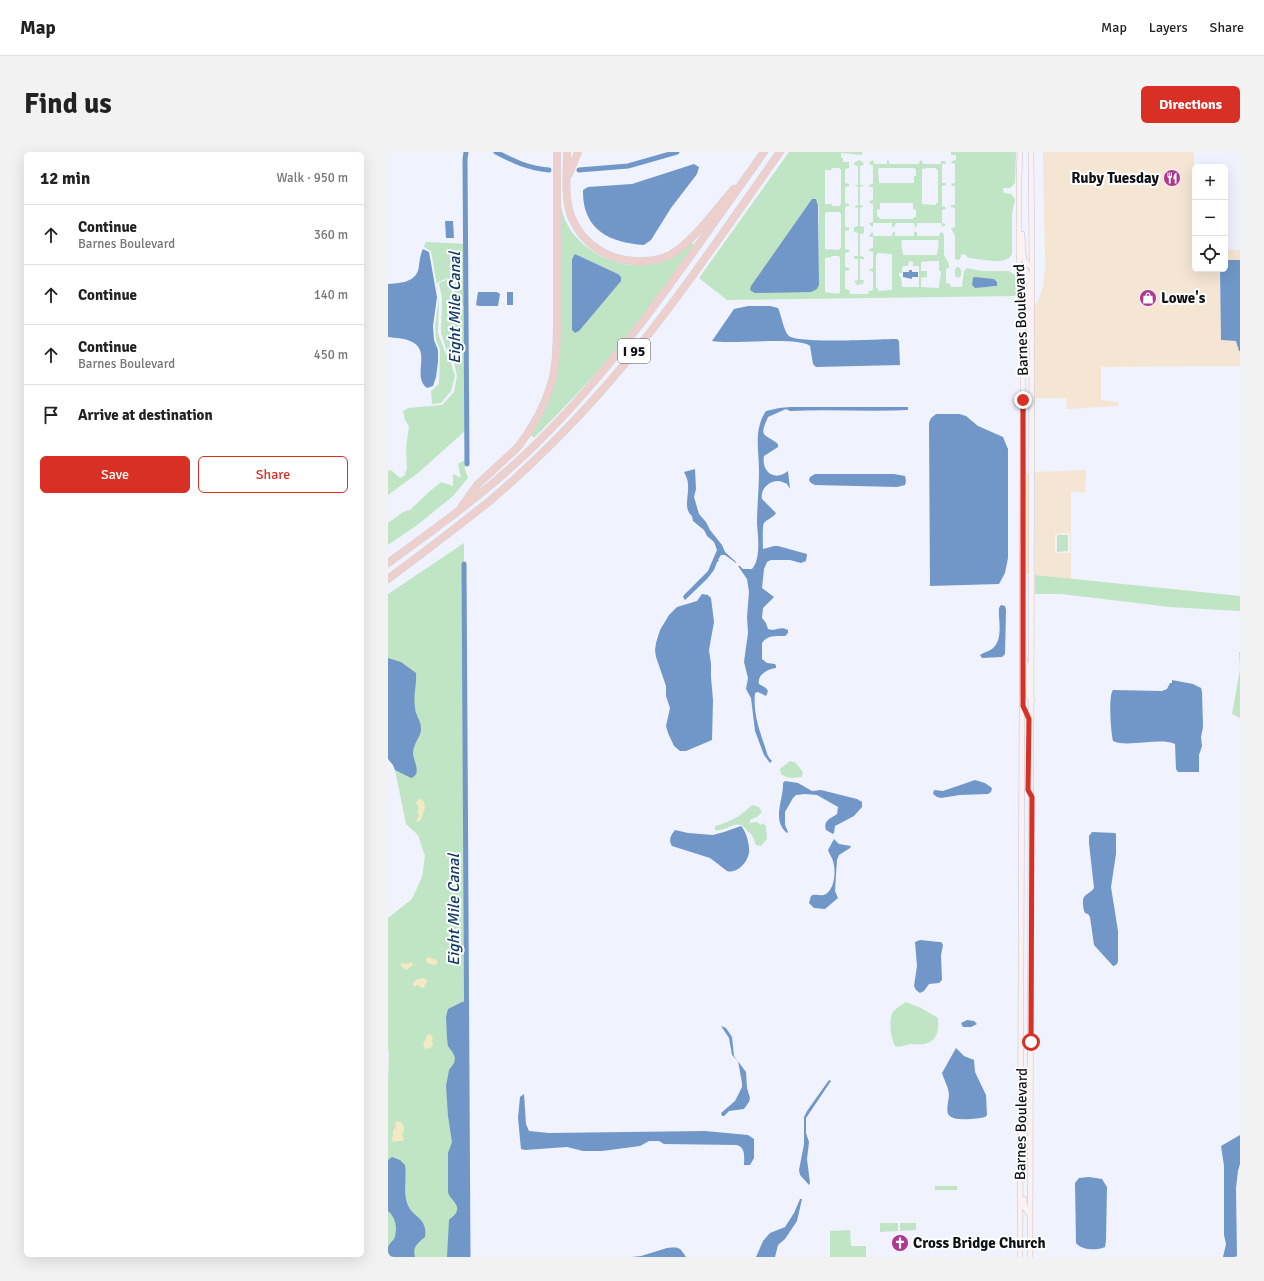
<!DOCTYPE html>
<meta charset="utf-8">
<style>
:root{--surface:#fff;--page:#f2f2f2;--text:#222;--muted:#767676;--line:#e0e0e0;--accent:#d93025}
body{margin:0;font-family:Signika,sans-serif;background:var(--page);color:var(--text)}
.controls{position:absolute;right:12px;top:12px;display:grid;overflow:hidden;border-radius:6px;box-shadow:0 4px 16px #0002}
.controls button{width:36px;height:36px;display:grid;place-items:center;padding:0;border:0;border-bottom:1px solid var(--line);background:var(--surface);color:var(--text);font:20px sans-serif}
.stop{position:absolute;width:12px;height:12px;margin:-9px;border:3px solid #d93025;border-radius:50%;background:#fff}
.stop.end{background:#d93025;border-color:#fff;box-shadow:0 1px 4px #0008}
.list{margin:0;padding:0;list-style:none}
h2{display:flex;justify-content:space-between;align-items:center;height:52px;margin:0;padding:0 16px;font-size:17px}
h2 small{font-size:13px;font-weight:400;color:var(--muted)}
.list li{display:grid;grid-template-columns:26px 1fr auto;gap:12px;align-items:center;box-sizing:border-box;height:60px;padding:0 16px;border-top:1px solid var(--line)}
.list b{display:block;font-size:15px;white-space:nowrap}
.list p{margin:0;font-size:13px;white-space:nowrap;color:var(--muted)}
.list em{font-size:13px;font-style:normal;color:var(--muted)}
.actions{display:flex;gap:8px;padding:12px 16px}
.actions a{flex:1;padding:9px 0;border:1px solid var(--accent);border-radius:6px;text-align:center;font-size:14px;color:var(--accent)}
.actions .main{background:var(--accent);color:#fff}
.icon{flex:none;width:22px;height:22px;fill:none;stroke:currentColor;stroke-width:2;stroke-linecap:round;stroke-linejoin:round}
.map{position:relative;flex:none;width:852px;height:1105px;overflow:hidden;border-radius:6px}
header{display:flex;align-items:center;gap:24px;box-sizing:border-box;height:56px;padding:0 20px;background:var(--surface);border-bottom:1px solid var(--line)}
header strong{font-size:19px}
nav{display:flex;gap:22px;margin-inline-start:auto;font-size:14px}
.intro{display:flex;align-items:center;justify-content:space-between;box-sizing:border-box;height:96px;padding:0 24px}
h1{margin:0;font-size:28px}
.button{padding:10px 18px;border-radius:6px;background:var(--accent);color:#fff;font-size:14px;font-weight:700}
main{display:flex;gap:24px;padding:0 24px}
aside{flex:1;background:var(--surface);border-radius:6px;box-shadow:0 4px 16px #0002}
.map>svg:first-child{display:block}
.commercial{fill:#f5e6d3;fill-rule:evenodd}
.green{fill:#c0e5c4;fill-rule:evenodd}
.sand{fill:#f3e9c4}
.water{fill:#7097c8}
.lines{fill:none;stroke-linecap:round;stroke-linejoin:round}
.canal{stroke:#7097c8;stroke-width:5}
.secondary-casing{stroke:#c4c6d2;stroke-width:6}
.highway-casing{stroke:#d4d4d5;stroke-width:8}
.secondary{stroke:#faf1f0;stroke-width:5}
.highway{stroke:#edcfce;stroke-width:7}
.route{stroke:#d93025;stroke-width:5}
.labels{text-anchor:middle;stroke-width:4;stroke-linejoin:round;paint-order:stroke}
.shield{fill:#fff;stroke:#58585a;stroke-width:1}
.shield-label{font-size:14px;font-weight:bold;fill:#101114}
.poi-label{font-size:15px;font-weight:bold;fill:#101114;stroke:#fff;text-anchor:start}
.street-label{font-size:15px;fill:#101114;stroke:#fff}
.water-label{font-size:16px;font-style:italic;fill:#103866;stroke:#fff}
</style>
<header>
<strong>Map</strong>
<nav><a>Map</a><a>Layers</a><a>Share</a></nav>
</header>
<div class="intro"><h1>Find us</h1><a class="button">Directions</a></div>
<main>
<aside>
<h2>12 min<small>Walk · 950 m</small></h2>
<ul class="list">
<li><svg class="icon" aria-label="ahead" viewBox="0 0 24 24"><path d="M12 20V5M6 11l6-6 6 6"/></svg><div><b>Continue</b><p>Barnes Boulevard</p></div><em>360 m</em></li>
<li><svg class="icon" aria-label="ahead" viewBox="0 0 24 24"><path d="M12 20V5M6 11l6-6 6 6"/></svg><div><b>Continue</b></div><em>140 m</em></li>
<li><svg class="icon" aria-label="ahead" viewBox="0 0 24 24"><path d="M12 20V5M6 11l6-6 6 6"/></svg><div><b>Continue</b><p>Barnes Boulevard</p></div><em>450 m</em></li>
<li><svg class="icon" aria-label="arrive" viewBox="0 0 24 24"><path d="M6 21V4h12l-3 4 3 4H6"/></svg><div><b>Arrive at destination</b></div></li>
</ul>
<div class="actions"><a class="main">Save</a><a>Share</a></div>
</aside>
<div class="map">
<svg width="852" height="1105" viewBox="0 0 852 1105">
<rect width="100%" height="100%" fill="#f0f2fe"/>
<!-- commercial -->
<path class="commercial" d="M655 0H806L807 117H832L833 187 848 189 851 198 852 199V214L713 215V248L731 250 730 254 679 257 678 246H647V151L649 152 655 135 657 115Z
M837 98H852V108H837Z
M698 318 697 341 683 339V427L647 423V320ZM680 381 682 383V401H667V382Z
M638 321H641V423L638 422Z"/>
<!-- green -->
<path class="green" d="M401 0H474V3L453 1V6H455V10H461V16L457 17V31L461 32V34L457 35V51L461 52V54L457 55V75H461V78L457 79V97L461 98V100L457 101V115L461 116V118L457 119V137L461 138 462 142H480L481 139 485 138V120L481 118 482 117 485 116V100L481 99V97L485 96V85H481L483 81 485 80V84H504L505 80H507V84H526V80H529V84H551L552 81 554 80 556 83V103L561 112V116L558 117V131L562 132 563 135H574L576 119 579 116 593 119H621L628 124 629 144 339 148 311 126ZM444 16H451L453 18V52L451 54H444V52H437V18H443ZM427 47 430 50 431 58V133L429 137ZM441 60H451L453 62V95L451 98 437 97V61ZM515 88H549L551 89 549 103H515L513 89ZM490 101 504 102V138L490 139V136H488V104ZM444 104H451L452 106V140L451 142 437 140V106L443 105ZM521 109 525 110V114H531V135H514L513 125 511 124V121H514V116H515V114H520ZM542 109H551V118L553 120C553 125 551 129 551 136L533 135V126L539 125V119H533V110ZM588 126 606 127 609 130 607 135H585L584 132Z
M563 0H628L627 31 622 36H615L616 41 623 42 627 47 624 62V102C619 115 591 106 580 106L577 102 573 103 572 107 570 108 567 107V84L563 76 567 75V56L563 55V53H567V34H564L563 32 567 31V12L563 11 564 9 568 8V3H563Z
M471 8 474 9 476 13 472 14V33H476L472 35V53L476 54 472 56V74L476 75V81L472 82V104L476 105V107H472V128H476L475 132 469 133 466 129 470 128V107H466V104H470V81L466 80V75L470 74V56L466 55 470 53V35L466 33H470V14L466 13 467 10Z
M485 8 486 12H499V8L501 9V12H531L532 8 534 9 535 12H553V9H557L558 12H554V31H557L558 33 554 34V54L557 55 558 57 554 58V71L557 72V74L554 75 553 71H529V75H527L526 71H508L506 75H504V71H485V75L483 74 481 71 485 70V52L482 51 481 49 485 48V35H481V33L485 32V13H482L481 10ZM492 16H525L528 17V24H526V31H491L490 17ZM539 16H548L549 18H550V51H548V53L534 52V17ZM492 51H525V57L528 58V65H526L525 67H492L491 65H489V58L492 57Z
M171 44C173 52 174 61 177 68 191 99 232 120 265 111 275 109 293 95 302 90L306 93C282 128 256 163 229 196 203 228 175 257 146 286L142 282 163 238ZM187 102 230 122 187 181 184 178V107Z
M38 90 79 92 78 185 77 156 68 145 62 127 59 126 49 131 51 146 50 181 57 200 63 211 67 224 63 239 53 251 44 252 43 239 51 232 52 198 48 188 47 174 51 145 43 99 36 95Z
M569 115H571L573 118V124L570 126 567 124V118Z
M60 127 66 146 75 157 77 279 30 321 0 343V319L3 318 12 326 17 323 19 316 18 295 21 274 17 268 15 259 20 256 54 253 66 240 69 224 66 210 59 200 53 181 54 146 51 131Z
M77 308V317L80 326 65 344 28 374 0 393V371L15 360 22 358 42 339 53 330 65 334V322L73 326 70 312Z
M669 383H680V399L669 400Z
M76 391V634L80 1105H0V930L1 903 0 896V766L24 747 34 725 37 704 30 683 18 672 7 618 5 613 0 607V442Z
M647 423 852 444V459L782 455 673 442H647Z
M851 500H852V566L844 562 852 517Z
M402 609 408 611 415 620 414 625C406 626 399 627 393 622L392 617Z
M364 653 371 655 374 660 369 665 363 667 361 671 369 670 373 673 375 671 378 674 379 687 373 694 368 693 364 683 359 679 358 677C356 676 355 674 353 673 345 670 336 680 327 678V674C342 670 353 664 364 653Z
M518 850 533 856 550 866C551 878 550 890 535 892 531 893 527 892 523 892 517 893 512 896 507 894 503 887 500 867 505 860 508 856 514 853 518 850Z
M547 1034H569V1038H547Z
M492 1071H510V1079L492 1080Z
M512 1071H528V1078L512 1079Z
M462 1078 463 1094H478V1105H442V1079Z"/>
<!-- sand -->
<path class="sand" d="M34 647 36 650 37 656 33 668 30 670 28 669 31 664 29 660 31 656 28 651 30 648Z
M40 805 49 808V812L46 813 39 811 38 807Z
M24 810 25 813 18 818 12 813 14 811 19 812Z
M36 826 39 829V831L37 832 36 836H34L30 833 27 834H25V831L29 827Z
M41 882 45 884 44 889 45 892 43 896 37 897 35 893 39 883Z
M9 969 13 970 16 974V979L14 982 16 987 15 989H9L5 990 3 987 5 984V979L8 975 7 972Z"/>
<!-- water -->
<path class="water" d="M306 12 311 15 309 22 283 56 263 88 256 93C221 91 194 77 195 38L200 35 244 32Z
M424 47H428L430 53 431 133 429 137 423 140 367 141 363 139 362 137 363 134Z
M57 69H65L66 86H58Z
M35 97 41 100 49 145 45 174 46 188 50 198V210L48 225 45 234 39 236C23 224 45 198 22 189 16 186 7 186 0 185V132C11 131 25 131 30 119 32 111 31 105 35 97Z
M187 102 230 122 233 125V129L191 179 187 181 184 178V107Z
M837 108H852V199H851L848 189 833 188 832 117H837Z
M521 118H524V120H530V125H524V127L515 125V120H521Z
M586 125 606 127 609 130V134L587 136 584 133 585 126Z
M90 140H109L112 142 110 154H91L88 153Z
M119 140H125V153H119Z
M360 154H382L390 156C393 162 396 180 401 184 412 192 491 187 509 187L511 189 512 213 428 215 425 212 422 194C409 184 344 193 324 189L346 157Z
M402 255H520V258C481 260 441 257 402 259L398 257 380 265C371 286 375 280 390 292V295L376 304C373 320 387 330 400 319L402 337 399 332C397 331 393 329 390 329 380 329 372 338 374 347L388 361C385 366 379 367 376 371 374 374 375 393 375 397L386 394H390L419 402 418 409 413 411 402 408H383L379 410 376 417 374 436 386 445 375 456 374 466 378 471 380 477C387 480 392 473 400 478V481L397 484C388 484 379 483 374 491V507L379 511 387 512 388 514V516C379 517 369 523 371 532L378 536 380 539 378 544 370 540 367 541C365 561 371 577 377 595 379 601 379 604 384 609L382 611 376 603 367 579 363 546 358 537 360 526 356 510 360 481 359 465 361 440 359 427 350 414H352L355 417H364C373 407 370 384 369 372 369 354 371 337 371 319 371 307 369 294 370 282 371 274 373 266 378 259L391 256Z
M548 262H571L578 264 590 274 615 285 620 297V406L617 421 611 432 542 434 541 271 543 266Z
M307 317 308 337 306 345 311 362 318 370 322 378 334 393 337 400 348 410V411L337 403H333L330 408 331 409 329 410 326 418 319 427 297 448 295 445 296 443 320 419 329 398 326 390 319 384 316 378 305 369 304 364C295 357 301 344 300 333 300 328 298 324 296 320Z
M427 322H506L517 324 518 329 517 333 509 335 427 333 423 331 421 328 422 325Z
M314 442 320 443 323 446 326 470 321 498 323 512V525L325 548 324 588 298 599H292L286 594 280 581 278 574 282 556 278 544V534L268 505 267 498 268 491 272 478 281 463 289 455 309 449Z
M613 453 617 454 618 458 617 502 614 505 594 506 592 503C596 500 600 500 604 497 616 487 610 468 611 456Z
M0 506 13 510 28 521C29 532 25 544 27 555 27 563 33 568 33 576 34 584 25 590 25 602 26 610 34 622 23 626L7 618 5 613 0 607Z
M784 528 805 532 813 536 814 540 815 575 813 585 814 594 811 603V620H790L788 617 787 592C771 585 740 596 725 589 723 581 720 544 725 538L774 539 779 537 782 531H784Z
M587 628 597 631 604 636 603 640 600 642 572 643 553 646 549 645 545 642 546 638 555 639Z
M397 629 410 631 424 639 433 638 469 647 474 650V655L466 664 447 674 446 681 445 682 438 678C435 668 442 667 449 662L450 655 429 643 417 642 408 643 405 646 397 660V673L400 680 399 681C383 668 396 647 395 631Z
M353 674C358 679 362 693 361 701 359 711 349 722 339 719L322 706 284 694C280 688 283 683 287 678L300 681 325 683 336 680Z
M704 680 727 681 728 682V702L723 735 730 779V810L728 813 725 814 706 793 702 765 700 762 697 761C695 757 694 748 696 745 699 741 704 740 706 736L701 691V684Z
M446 687 451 692 463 694 462 696 451 703 449 708 447 739 450 746 437 757 426 756 421 751 423 744C428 741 433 745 438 742 447 736 448 719 445 709 444 705 441 702 440 698Z
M532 788 551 790H553L555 793 553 803 554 828 551 831 541 832 536 839 532 841 528 838 526 834 529 814 527 790Z
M79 849 80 1105H59L61 1068C63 1066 67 1063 68 1061 73 1052 61 1047 60 1040V1001L64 990 60 964 58 934 61 918 66 911 67 906 65 901 60 894 59 887 58 865 60 857 74 850Z
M579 868 586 869 589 872 583 875H575L573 871Z
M333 874 338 876 344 885 346 904 358 920 359 936 362 946 361 950 356 957 341 959 336 964H334L333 961 347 949 354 935V931L350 909 344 903 341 886Z
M568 896 576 904 586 908 587 920 598 943 599 963 597 965C589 967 564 970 560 962 558 956 561 948 561 942 560 934 556 928 554 921Z
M441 928 443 929 418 966V981L421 990 419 1007 422 1031 421 1033 412 1023 411 1018 416 992V965L419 959Z
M136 942 138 972 141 979 161 981 317 979 360 983 366 987V1006L362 1013H356C356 1005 358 996 349 993L276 992 271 989H261L252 994 214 999H195L179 995 137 998 133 997 130 966 132 945Z
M852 983V1012L850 1019 848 1036 849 1105H835L838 1092 836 1083V1014L833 994Z
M4 1005 12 1008 17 1013C19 1025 15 1039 19 1051 24 1066 40 1065 37 1085 30 1091 24 1095 27 1105H0C0 1102 0 1098 0 1095 1 1092 4 1089 6 1087 10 1078 8 1065 0 1059V1008Z
M701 1025 714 1027 719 1035 718 1088 717 1095C709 1099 693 1098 688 1091L687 1031 691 1026Z
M412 1047H414L409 1069 397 1087 390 1093 387 1105H368L375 1089 382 1081 397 1075 406 1061Z
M279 1096C292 1095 291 1095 298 1105H244L253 1104Z"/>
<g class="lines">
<!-- canal -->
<path class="canal" d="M78 0 77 7 79 312
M108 0C127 10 140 16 161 18
M191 18 240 14 289 0
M76 412 80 1105"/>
<!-- secondary casing -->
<g class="secondary-casing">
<path id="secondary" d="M632 0 631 25V113L635 182V264L632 1105
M634 82 635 101 636 107 640 113 644 114
M631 113 638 119 641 125V185L642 191
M636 507 639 515 640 543 644 548
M636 556 641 567V573
M636 1047 637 1056 641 1062
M642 1105 644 114 643 0"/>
</g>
<!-- highway casing -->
<g class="highway-casing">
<path id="highway" d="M179 0C179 21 176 44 183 64 195 94 224 111 255 109 264 109 274 107 282 103 305 90 328 57 346 37
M181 22 190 0
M74 354 89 333 130 295 140 281 150 264 158 247 165 226 168 205 169 178V0
M0 411C51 374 101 338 146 294 236 206 303 102 376 0
M0 427C35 401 69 375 103 348 140 316 176 281 209 244 277 168 333 83 392 0"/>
</g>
<!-- secondary -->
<use href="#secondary" class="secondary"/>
<!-- highway -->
<use href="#highway" class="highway"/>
</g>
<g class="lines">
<!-- route -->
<path class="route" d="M635 248V554L641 567 640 638 644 645 643 890"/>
</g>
<!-- icons -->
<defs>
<g id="restaurant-disc" transform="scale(0.9)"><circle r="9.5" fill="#ae3991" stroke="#fff"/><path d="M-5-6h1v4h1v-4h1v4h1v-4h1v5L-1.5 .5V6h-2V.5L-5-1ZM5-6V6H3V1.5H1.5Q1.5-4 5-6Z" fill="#fff"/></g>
<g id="shop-disc" transform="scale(0.9)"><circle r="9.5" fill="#ae3991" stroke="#fff"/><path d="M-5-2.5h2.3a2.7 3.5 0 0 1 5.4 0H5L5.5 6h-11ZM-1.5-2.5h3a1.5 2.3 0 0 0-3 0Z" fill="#fff"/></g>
<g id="church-disc" transform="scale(0.9)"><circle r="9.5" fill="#ae3991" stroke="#fff"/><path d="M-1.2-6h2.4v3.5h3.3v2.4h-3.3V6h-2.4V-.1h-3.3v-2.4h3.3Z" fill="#fff"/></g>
</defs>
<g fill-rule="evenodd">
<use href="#restaurant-disc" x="784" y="26"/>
<use href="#shop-disc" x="760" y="146"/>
<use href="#church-disc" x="512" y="1091"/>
</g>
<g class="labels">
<!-- shield labels -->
<rect class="shield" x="230" y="187" width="32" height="24" rx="3"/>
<g class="shield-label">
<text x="246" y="204">I 95</text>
</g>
<!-- poi labels -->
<g class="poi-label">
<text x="771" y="31" text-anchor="end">Ruby Tuesday</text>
<text x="773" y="151">Lowe's</text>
<text x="525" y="1096">Cross Bridge Church</text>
</g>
<!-- street labels -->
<g class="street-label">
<text transform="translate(633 168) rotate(-92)" y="5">Barnes Boulevard</text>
<text transform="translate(633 972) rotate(-89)" y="5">Barnes Boulevard</text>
</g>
<!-- water labels -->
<g class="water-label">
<text transform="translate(66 156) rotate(-90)" y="6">Eight Mile Canal</text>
<text transform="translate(65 758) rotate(-90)" y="6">Eight Mile Canal</text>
</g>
</g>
</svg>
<div class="controls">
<button>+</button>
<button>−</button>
<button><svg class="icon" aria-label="locate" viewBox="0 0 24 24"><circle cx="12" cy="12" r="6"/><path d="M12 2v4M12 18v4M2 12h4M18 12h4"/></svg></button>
</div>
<div class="stop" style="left:643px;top:890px"></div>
<div class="stop end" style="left:635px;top:248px"></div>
</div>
</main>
